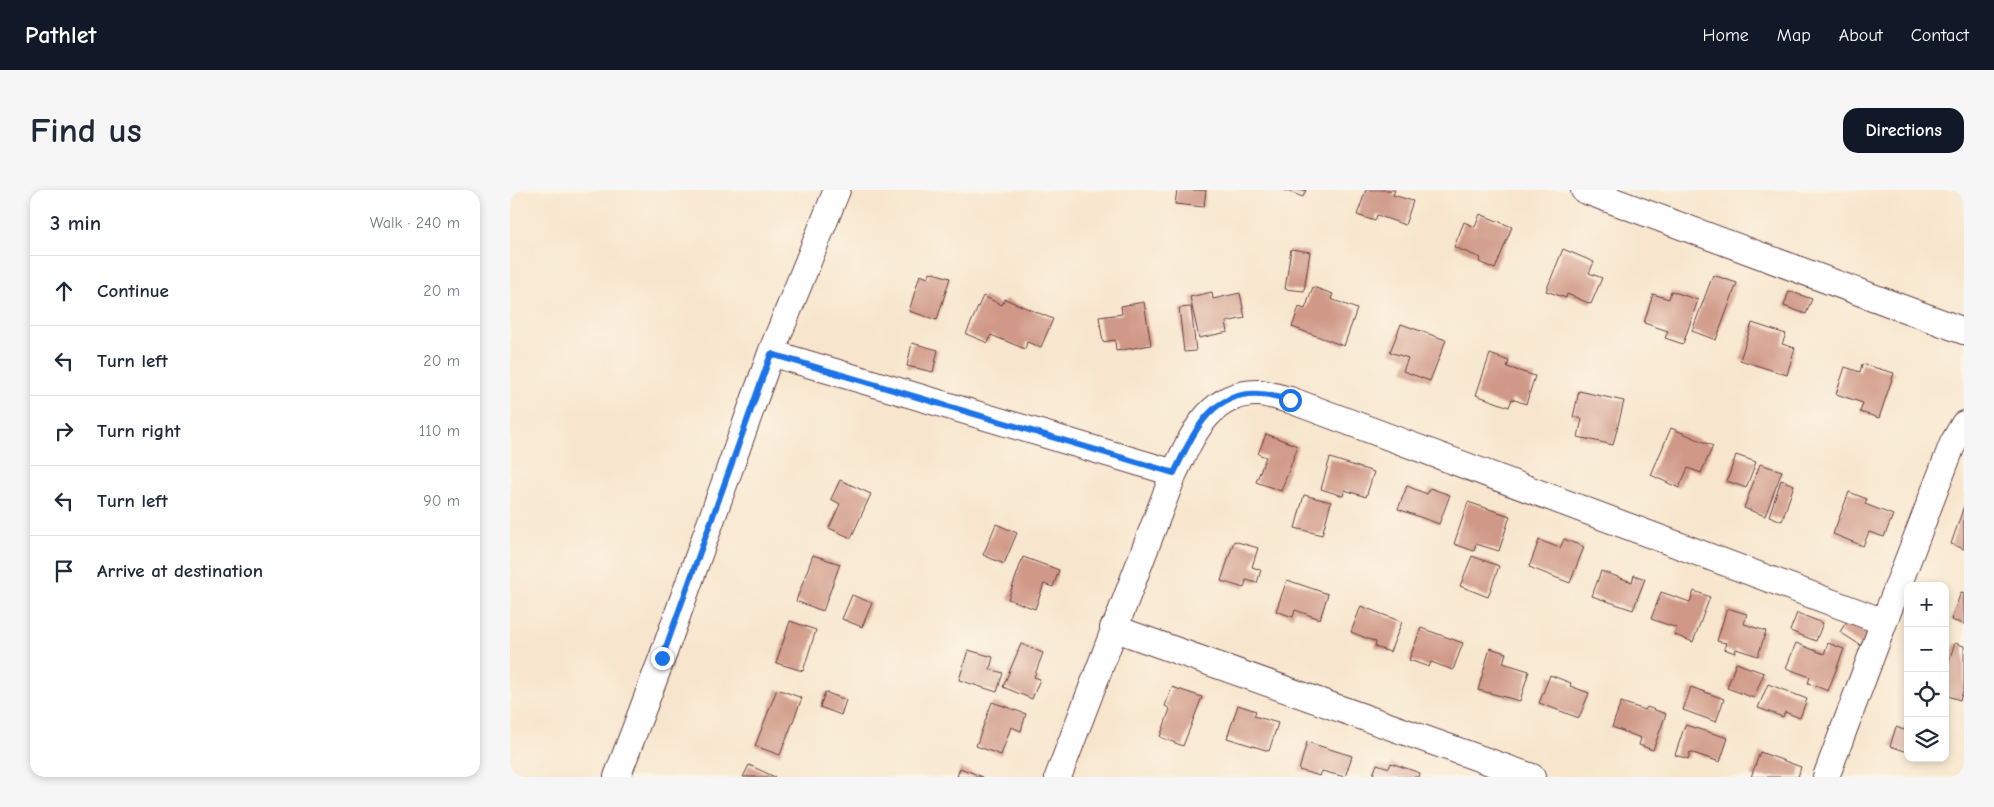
<!DOCTYPE html>
<meta charset="utf-8">
<style>
:root{--surface:#fff;--page:#f6f6f7;--text:#1f2937;--muted:#747a83;--line:#e0e1e3;--accent:#111827}
body{margin:0;font-family:"Comic Neue",sans-serif;background:var(--page);color:var(--text)}
.controls{position:absolute;right:15px;bottom:15px;display:grid;overflow:hidden;border-radius:10px;box-shadow:0 2px 8px #0003}
.controls button{width:45px;height:45px;display:grid;place-items:center;padding:0;border:0;border-bottom:1px solid var(--line);background:var(--surface);color:var(--text);font:25px sans-serif}
.stop{position:absolute;width:15px;height:15px;margin:-11px;border:4px solid #1a73e8;border-radius:50%;background:#fff}
.stop.end{background:#1a73e8;border-color:#fff;box-shadow:0 1px 5px #0008}
.list{margin:0;padding:0;list-style:none}
h2{display:flex;justify-content:space-between;align-items:center;height:65px;margin:0;padding:0 20px;font-size:21px}
h2 small{font-size:16px;font-weight:400;color:var(--muted)}
.list li{display:grid;grid-template-columns:32px 1fr auto;gap:15px;align-items:center;box-sizing:border-box;height:70px;padding:0 20px;border-top:1px solid var(--line)}
.list b{display:block;font-size:19px;white-space:nowrap}
.list em{font-size:16px;font-style:normal;color:var(--muted)}
.icon{flex:none;width:28px;height:28px;fill:none;stroke:currentColor;stroke-width:2;stroke-linecap:round;stroke-linejoin:round}
.map{position:relative;flex:none;width:1454px;height:587px;overflow:hidden;border-radius:15px}
header{display:flex;align-items:center;gap:30px;box-sizing:border-box;height:70px;padding:0 25px;background:var(--accent);color:#fff}
header strong{font-size:24px}
nav{display:flex;gap:28px;margin-inline-start:auto;font-size:18px}
.intro{display:flex;align-items:center;justify-content:space-between;box-sizing:border-box;height:120px;padding:0 30px}
h1{margin:0;font-size:35px}
.button{padding:12px 22px;border-radius:15px;background:var(--accent);color:#fff;font-size:18px;font-weight:700}
main{display:flex;gap:30px;padding:0 30px}
aside{flex:1;background:var(--surface);border-radius:15px;box-shadow:0 2px 8px #0003}
.map>svg:first-child{display:block}
.building{fill:#d09987}
.lines{fill:none;stroke-linecap:round;stroke-linejoin:round}
.minor-casing{stroke:#643d43;stroke-width:28}
.minor{stroke:#fff;stroke-width:26}
.route{stroke:#1a73e8;stroke-width:6}
</style>
<header>
<strong>Pathlet</strong>
<nav><a>Home</a><a>Map</a><a>About</a><a>Contact</a></nav>
</header>
<div class="intro"><h1>Find us</h1><a class="button">Directions</a></div>
<main>
<aside>
<h2>3 min<small>Walk · 240 m</small></h2>
<ul class="list">
<li><svg class="icon" aria-label="ahead" viewBox="0 0 24 24"><path d="M12 20V5M6 11l6-6 6 6"/></svg><div><b>Continue</b></div><em>20 m</em></li>
<li><svg class="icon" aria-label="left" viewBox="0 0 24 24"><path d="M17 20v-9H6M10 6l-5 5 5 5"/></svg><div><b>Turn left</b></div><em>20 m</em></li>
<li><svg class="icon" aria-label="right" viewBox="0 0 24 24"><path d="M7 20v-9h11M14 6l5 5-5 5"/></svg><div><b>Turn right</b></div><em>110 m</em></li>
<li><svg class="icon" aria-label="left" viewBox="0 0 24 24"><path d="M17 20v-9H6M10 6l-5 5 5 5"/></svg><div><b>Turn left</b></div><em>90 m</em></li>
<li><svg class="icon" aria-label="arrive" viewBox="0 0 24 24"><path d="M6 21V4h12l-3 4 3 4H6"/></svg><div><b>Arrive at destination</b></div></li>
</ul>
</aside>
<div class="map">
<svg width="1454" height="587" viewBox="0 0 1454 587">
<rect width="100%" height="100%" fill="#fcf5e5"/>
<filter id="ink" filterUnits="userSpaceOnUse"><feTurbulence type="fractalNoise" baseFrequency=".02" numOctaves="2"/><feDisplacementMap in="SourceGraphic" scale="10" xChannelSelector="R" yChannelSelector="G"/><feConvolveMatrix kernelMatrix="1 2 1 2 8 2 1 2 1" color-interpolation-filters="sRGB"/></filter>
<filter id="wash" filterUnits="userSpaceOnUse"><feTurbulence type="fractalNoise" baseFrequency=".0096" numOctaves="4" result="noise"/><feDisplacementMap in="SourceGraphic" scale="20" xChannelSelector="R" yChannelSelector="G"/><feGaussianBlur stdDeviation="1.12" result="paint"/><feColorMatrix in="noise" values="0 0 0 0 0 0 0 0 0 0 0 0 0 0 0 0 0 1.4 0 .05"/><feComposite in="paint" operator="in"/></filter>
<g filter="url(#wash)">
<rect width="100%" height="100%" fill="#f7e6cd"/>
<g id="blocks">
<!-- building -->
<path class="building" d="M667 0H696L694 17 665 14Z
M774 0H796L793 7Z
M856 0H885L883 5 903 11 895 35 867 25 865 31 847 25Z
M970 24 1002 37 985 79 969 72 971 68 944 57 954 32 965 37Z
M781 59 800 62 794 101 775 99Z
M1053 59 1084 72 1079 83 1092 88 1081 114 1057 104 1056 108 1036 101Z
M420 82 440 88 427 130 399 121 410 85 418 88Z
M1203 85 1227 93 1206 150 1182 141Z
M803 97 823 104 821 109 847 119 834 156 782 137 789 117 795 119Z
M1161 101 1188 110 1173 154 1155 148 1158 141 1134 133 1143 104 1159 109Z
M1279 101 1302 109 1296 124 1274 116Z
M702 102 703 109 730 103 735 128 716 132 718 142 689 148 680 107Z
M473 106 492 115 495 109 543 129 531 157 517 152 515 159 481 145 478 153 456 144Z
M634 112 641 155 606 161 605 150 593 152 589 127 612 124 611 116Z
M681 117 686 161 674 162 669 118Z
M1242 133 1276 144 1272 154 1285 158 1277 185 1230 170Z
M891 134 936 150 920 191 893 181 898 168 880 162Z
M402 153 428 160 423 182 397 176Z
M980 164 999 171 997 177 1025 186 1016 214 1002 209 999 217 966 205Z
M1352 174 1384 183 1369 228 1350 222 1353 213 1326 204 1335 177 1350 182Z
M1069 201 1114 211 1103 255 1068 247 1072 229 1063 227Z
M1161 238 1203 256 1191 283 1178 278 1169 298 1141 285Z
M756 244 788 256 771 301 746 292 756 267 748 264Z
M1226 265 1246 272 1236 298 1217 291Z
M820 268 864 282 856 307 835 300 833 306 811 299Z
M1250 274 1272 281 1255 326 1234 318Z
M330 290 361 304 341 348 319 338 330 314 321 309Z
M1271 290 1284 295 1272 331 1259 326Z
M897 296 917 304 920 298 940 305 929 334 888 319Z
M1339 302 1357 309 1355 314 1383 325 1374 347 1359 342 1353 356 1323 344Z
M794 305 821 312 812 345 785 338Z
M958 312 1000 326 989 361 966 354 964 361 944 354Z
M1454 316V359L1441 354Z
M486 334 507 343 494 374 473 365Z
M1054 349 1074 357 1060 393 1019 377 1029 350 1050 358Z
M724 351 748 358 742 377 751 380 747 393 736 390 734 398 711 391Z
M303 365 330 374 313 421 286 411Z
M962 366 989 376 978 407 950 396Z
M513 367 549 380 543 397 534 394 525 419 498 409Z
M1091 381 1122 392 1124 385 1135 389 1123 420 1082 406Z
M777 390 818 404 810 429 785 420 783 427 766 421Z
M1184 401 1200 407 1183 452 1165 445 1167 438 1141 429 1151 402 1180 412Z
M1451 402 1454 403V434L1441 430Z
M342 405 362 413 352 437 332 429Z
M851 416 892 432 880 462 865 457 866 452 841 442Z
M1217 418 1237 424 1234 434 1256 441 1248 466 1226 459 1225 463 1214 459 1216 453 1207 451Z
M1287 423 1313 433 1306 451 1280 441Z
M1341 424 1367 438 1355 458 1330 442Z
M280 431 306 440 293 481 266 473Z
M911 438 953 453 943 480 921 472 919 477 899 470Z
M1286 453 1314 464 1318 453 1334 459 1318 501 1298 493 1300 487 1276 478Z
M1445 453 1454 456V499L1450 510 1435 505V482Z
M511 454 533 463 524 487 530 489 522 509 493 497Z
M980 458 996 463 993 473 1019 481 1010 511 968 500Z
M458 460 483 467 480 479 493 483 487 502 449 490Z
M1226 473 1254 483 1244 508 1217 498Z
M1040 485 1061 493 1060 496 1079 503 1069 528 1029 513Z
M1258 494 1297 509 1290 528 1275 522 1273 527 1248 518Z
M662 497 692 507 673 556 650 547 660 519 655 516Z
M1181 497 1214 509 1206 532 1173 520Z
M267 499 292 508 270 565 245 556Z
M315 502 336 510 331 525 310 517Z
M482 512 516 524 511 541 501 537 491 565 466 556Z
M1111 512 1135 520 1137 517 1156 524 1143 560 1129 555 1131 548 1102 537Z
M728 515 746 521 744 526 768 533 759 561 717 548Z
M1398 530V562L1380 556 1386 537 1394 540Z
M1175 535 1218 548 1210 572 1180 562 1178 569 1165 565Z
M797 552 842 566 835 587 812 581 810 586 789 580Z
M1250 562 1291 577 1288 587H1241Z
M881 573 910 583 909 587H862L867 574 879 578Z
M239 575 265 587H233Z
M450 578 473 587H447Z"/>
</g>
</g>
<g filter="url(#ink)">
<use href="#blocks" fill-opacity="0" stroke="#643d43" stroke-width="1"/>
<g class="lines">
<!-- minor casing -->
<g class="minor-casing">
<path id="minor" d="M1074 0 1454 141
M261 163 664 283
M603 438 1022 587
M107 587 152 468 261 163 327 0
M548 587 664 283C682 246 700 201 750 203 760 204 770 208 780 210L1374 432 1443 253 1454 234
M1316 587 1374 432"/>
</g>
<!-- minor -->
<use href="#minor" class="minor"/>
</g>
</g>
<g class="lines" filter="url(#ink)">
<!-- route -->
<path class="route" d="M152 468 261 164 664 283C683 245 699 201 750 204 760 204 770 208 780 210"/>
</g>
</svg>
<div class="controls">
<button>+</button>
<button>−</button>
<button><svg class="icon" aria-label="locate" viewBox="0 0 24 24"><circle cx="12" cy="12" r="6"/><path d="M12 2v4M12 18v4M2 12h4M18 12h4"/></svg></button>
<button><svg class="icon" aria-label="layers" viewBox="0 0 24 24"><path d="M12 4l9 5-9 5-9-5zM3 14l9 5 9-5"/></svg></button>
</div>
<div class="stop" style="left:780px;top:210px"></div>
<div class="stop end" style="left:152px;top:468px"></div>
</div>
</main>
